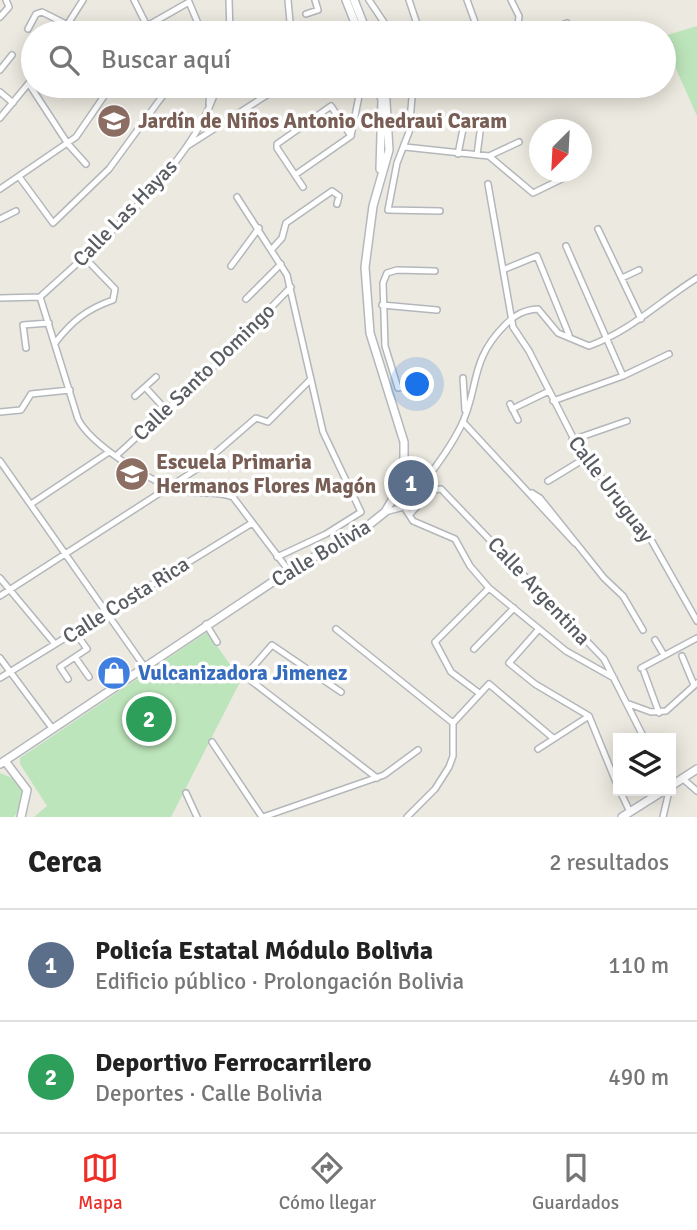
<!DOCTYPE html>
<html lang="es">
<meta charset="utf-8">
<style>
:root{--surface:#fff;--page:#f2f2f2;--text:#222;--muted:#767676;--line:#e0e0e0;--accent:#ec2e26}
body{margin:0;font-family:Signika,sans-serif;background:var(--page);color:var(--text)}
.controls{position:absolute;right:21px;bottom:21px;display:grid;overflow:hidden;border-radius:0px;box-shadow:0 4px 18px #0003}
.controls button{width:63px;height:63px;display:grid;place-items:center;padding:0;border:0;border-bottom:2px solid var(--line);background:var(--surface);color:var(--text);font:35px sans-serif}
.compass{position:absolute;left:529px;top:119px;width:63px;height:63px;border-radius:50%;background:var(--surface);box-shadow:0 4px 18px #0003;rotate:204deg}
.you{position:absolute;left:418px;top:385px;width:24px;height:24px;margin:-18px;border:5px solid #fff;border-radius:50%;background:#1a73e8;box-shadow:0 0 0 10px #1a73e833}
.badge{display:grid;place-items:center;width:46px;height:46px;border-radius:50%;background:var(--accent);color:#fff;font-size:23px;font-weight:700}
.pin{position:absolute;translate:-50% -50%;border:4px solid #fff;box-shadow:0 2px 7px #0006}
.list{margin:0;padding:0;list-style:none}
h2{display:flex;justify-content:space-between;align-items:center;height:91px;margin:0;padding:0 28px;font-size:30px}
h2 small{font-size:23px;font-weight:400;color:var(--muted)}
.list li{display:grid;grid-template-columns:46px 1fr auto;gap:21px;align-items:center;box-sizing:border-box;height:112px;padding:0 28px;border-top:2px solid var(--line)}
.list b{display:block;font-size:26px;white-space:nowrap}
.list p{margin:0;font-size:23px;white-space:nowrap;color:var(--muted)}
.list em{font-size:23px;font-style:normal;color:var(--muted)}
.icon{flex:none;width:38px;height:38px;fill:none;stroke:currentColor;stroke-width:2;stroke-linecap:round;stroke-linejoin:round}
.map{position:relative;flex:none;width:697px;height:817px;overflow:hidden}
.search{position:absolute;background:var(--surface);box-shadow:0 4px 18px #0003;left:21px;right:21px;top:21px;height:77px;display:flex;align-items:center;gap:18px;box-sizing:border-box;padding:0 24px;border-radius:38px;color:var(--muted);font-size:26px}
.sheet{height:315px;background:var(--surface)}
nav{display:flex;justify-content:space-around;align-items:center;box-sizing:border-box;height:98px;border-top:2px solid var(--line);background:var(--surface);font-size:19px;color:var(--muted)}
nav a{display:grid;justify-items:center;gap:4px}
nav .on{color:var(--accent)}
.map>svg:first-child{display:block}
.green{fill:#bde5bb}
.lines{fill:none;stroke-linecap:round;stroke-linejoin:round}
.minor-casing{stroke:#b3b7bb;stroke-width:8}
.secondary-casing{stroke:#b4b8bd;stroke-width:10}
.minor{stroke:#fff;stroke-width:5}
.secondary{stroke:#fff;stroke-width:7}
.labels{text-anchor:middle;stroke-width:7;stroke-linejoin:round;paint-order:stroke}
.education-label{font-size:21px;font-weight:bold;fill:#785e54;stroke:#fff;text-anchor:start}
.street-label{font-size:21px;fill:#595d62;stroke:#fff}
.shop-label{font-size:21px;font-weight:bold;fill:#366cbe;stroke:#fff;text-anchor:start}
</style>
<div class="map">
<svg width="697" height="817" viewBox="0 0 697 817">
<rect width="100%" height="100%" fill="#ece9e0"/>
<!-- green -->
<path class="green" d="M697 26V116L664 42V36Z
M207 632 241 680 171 817H34L47 806 20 764V758Z
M0 773 12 778 23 792 21 806 14 817H0Z"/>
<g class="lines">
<!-- minor casing -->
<g class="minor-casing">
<path id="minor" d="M134 0 147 26
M229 0 230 33
M369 0 391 33
M409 0 420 33
M467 0 479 33
M511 0 519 16 517 33
M306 14 318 10 315 0
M0 17 9 7 6 0
M28 29 36 14 42 12 68 25
M62 33 83 0
M141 33 147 26 189 2 202 33
M284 33 290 22 288 0
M544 33 567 23
M0 70 12 55
M29 84 68 144 86 164
M413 86 409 132 397 163 388 210 440 211
M0 92 13 103
M209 104 210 86
M0 118 33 78
M189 145 281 86
M405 147 489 156 533 193 570 175
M458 154 463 129
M477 155 480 132
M489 156 519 142
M295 175 351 136 361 86
M20 178 53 223 109 169 164 94 152 86
M488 184 513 327 529 351 584 459 624 501 650 538 697 621
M303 187 277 148V144L331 106 351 136
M0 189 76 137 111 86
M237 197 287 275 323 432 361 512 326 534 277 557
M0 219 16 211
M598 229 641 319
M566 246 623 376
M272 249 282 238 286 223 332 191 339 196 337 204
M231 266 259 228
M505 269 537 256 569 335
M622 278 639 270
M40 297 78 419C91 445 151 482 179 490 196 496 215 490 233 497L289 571
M0 298 40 297C99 243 195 164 217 86
M246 299 281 264
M382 305 437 310
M55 343C72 321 87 309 113 300L115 289 84 257
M26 348 23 325 49 323
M463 378 465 410
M422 384 398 388 385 346 383 283 387 273 397 270 435 271
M145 387 166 410
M135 396 156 377
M553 401 623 376 669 354
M510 404 518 420
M512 409 549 391
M0 412 21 410 31 394 70 390
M463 422 575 543
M572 440 627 421
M116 456 213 367 291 287
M0 461 144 666
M548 481 584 459
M398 487 404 507 413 521 455 539 470 566 489 588 566 651 614 678
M532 493 540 498 604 578 623 596 643 630
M31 504 109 452
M404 507C424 482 445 457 460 428 480 389 468 362 505 325 515 315 523 310 538 309L558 333 589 346C631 331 660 301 697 278
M385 512 404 507
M411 513 432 490 441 489 604 659 644 738
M0 578 55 644
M0 596 197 469 256 418 268 422 311 379
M206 624 217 642
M336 629 453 723
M539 629 509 663 535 684 589 716 618 787
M655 640 664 655
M474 649 514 608
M682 656 694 685
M75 657 89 677
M0 658 52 728
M641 668 697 638
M644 672 659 713
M0 678 252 523
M68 679 60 667 87 649 75 632
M341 692 272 645 245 676 377 778
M479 693 451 672 435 642 489 588
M629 704 651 712 666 711 697 683
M212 742 262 817
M538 749 589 716
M682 778 697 791
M620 791 630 812
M186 793 197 817
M263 817 384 775 418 750
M407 817 435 789 449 767 453 756V723L489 684 553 738
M663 817 669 791"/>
</g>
<!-- secondary casing -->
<g class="secondary-casing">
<path id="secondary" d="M346 0 359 33
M354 0 367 33
M378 86 382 100 380 169
M5 761 27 790 21 817
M0 764 289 571 365 528 385 512 392 500 404 469V442L370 333 365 267 373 206 389 150 385 86
M671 786 697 769
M622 817 663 791"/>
</g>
<!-- minor -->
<use href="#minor" class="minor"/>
<!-- secondary -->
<use href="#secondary" class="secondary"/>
</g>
<!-- icons -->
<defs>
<g id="school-disc" transform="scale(1.75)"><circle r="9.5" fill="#8d6e63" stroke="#fff"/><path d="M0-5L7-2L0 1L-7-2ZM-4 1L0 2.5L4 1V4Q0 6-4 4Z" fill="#fff"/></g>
<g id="shop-disc" transform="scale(1.75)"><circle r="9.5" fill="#3f7fe0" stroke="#fff"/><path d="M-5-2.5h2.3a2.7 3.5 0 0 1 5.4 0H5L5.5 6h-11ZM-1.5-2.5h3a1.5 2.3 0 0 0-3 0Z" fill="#fff"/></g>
</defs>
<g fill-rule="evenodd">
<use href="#school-disc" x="114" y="121"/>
<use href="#school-disc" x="132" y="474"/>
<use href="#shop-disc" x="114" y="673"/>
</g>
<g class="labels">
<!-- education labels -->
<g class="education-label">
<text x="138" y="128">Jardín de Niños Antonio Chedraui Caram</text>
<text x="156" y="469">Escuela Primaria<tspan x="156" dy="24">Hermanos Flores Magón</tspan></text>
</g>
<!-- street labels -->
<g class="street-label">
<text transform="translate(125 213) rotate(-46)" y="7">Calle Las Hayas</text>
<text transform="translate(204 372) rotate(-44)" y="7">Calle Santo Domingo</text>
<text transform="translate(611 489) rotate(53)" y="7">Calle Uruguay</text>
<text transform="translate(321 553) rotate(-31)" y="7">Calle Bolivia</text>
<text transform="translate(539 591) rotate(47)" y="7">Calle Argentina</text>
<text transform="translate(126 600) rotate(-32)" y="7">Calle Costa Rica</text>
</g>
<!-- shop labels -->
<g class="shop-label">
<text x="138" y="680">Vulcanizadora Jimenez</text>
</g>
</g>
</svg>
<div class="controls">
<button><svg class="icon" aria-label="layers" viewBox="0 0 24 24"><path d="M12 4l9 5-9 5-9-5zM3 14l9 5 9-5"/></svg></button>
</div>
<svg class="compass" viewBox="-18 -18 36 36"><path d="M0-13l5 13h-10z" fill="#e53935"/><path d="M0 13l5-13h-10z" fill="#767676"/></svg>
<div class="you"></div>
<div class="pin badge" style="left:411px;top:483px;background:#5c6f8a">1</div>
<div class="pin badge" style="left:149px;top:719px;background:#2e9e5b">2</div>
<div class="search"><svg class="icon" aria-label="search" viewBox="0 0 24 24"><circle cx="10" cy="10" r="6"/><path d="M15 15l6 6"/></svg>Buscar aquí</div>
</div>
<section class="sheet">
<h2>Cerca<small>2 resultados</small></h2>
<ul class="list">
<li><span class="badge" style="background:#5c6f8a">1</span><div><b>Policía Estatal Módulo Bolivia</b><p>Edificio público · Prolongación Bolivia</p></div><em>110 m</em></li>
<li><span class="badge" style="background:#2e9e5b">2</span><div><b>Deportivo Ferrocarrilero</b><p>Deportes · Calle Bolivia</p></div><em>490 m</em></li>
</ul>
</section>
<nav>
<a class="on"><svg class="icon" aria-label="map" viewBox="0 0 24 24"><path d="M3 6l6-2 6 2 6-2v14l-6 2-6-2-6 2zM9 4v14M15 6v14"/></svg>Mapa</a>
<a><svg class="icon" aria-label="directions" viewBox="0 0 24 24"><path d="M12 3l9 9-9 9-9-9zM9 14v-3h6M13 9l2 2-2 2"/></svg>Cómo llegar</a>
<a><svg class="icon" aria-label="saved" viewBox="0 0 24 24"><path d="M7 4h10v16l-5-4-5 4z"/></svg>Guardados</a>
</nav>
